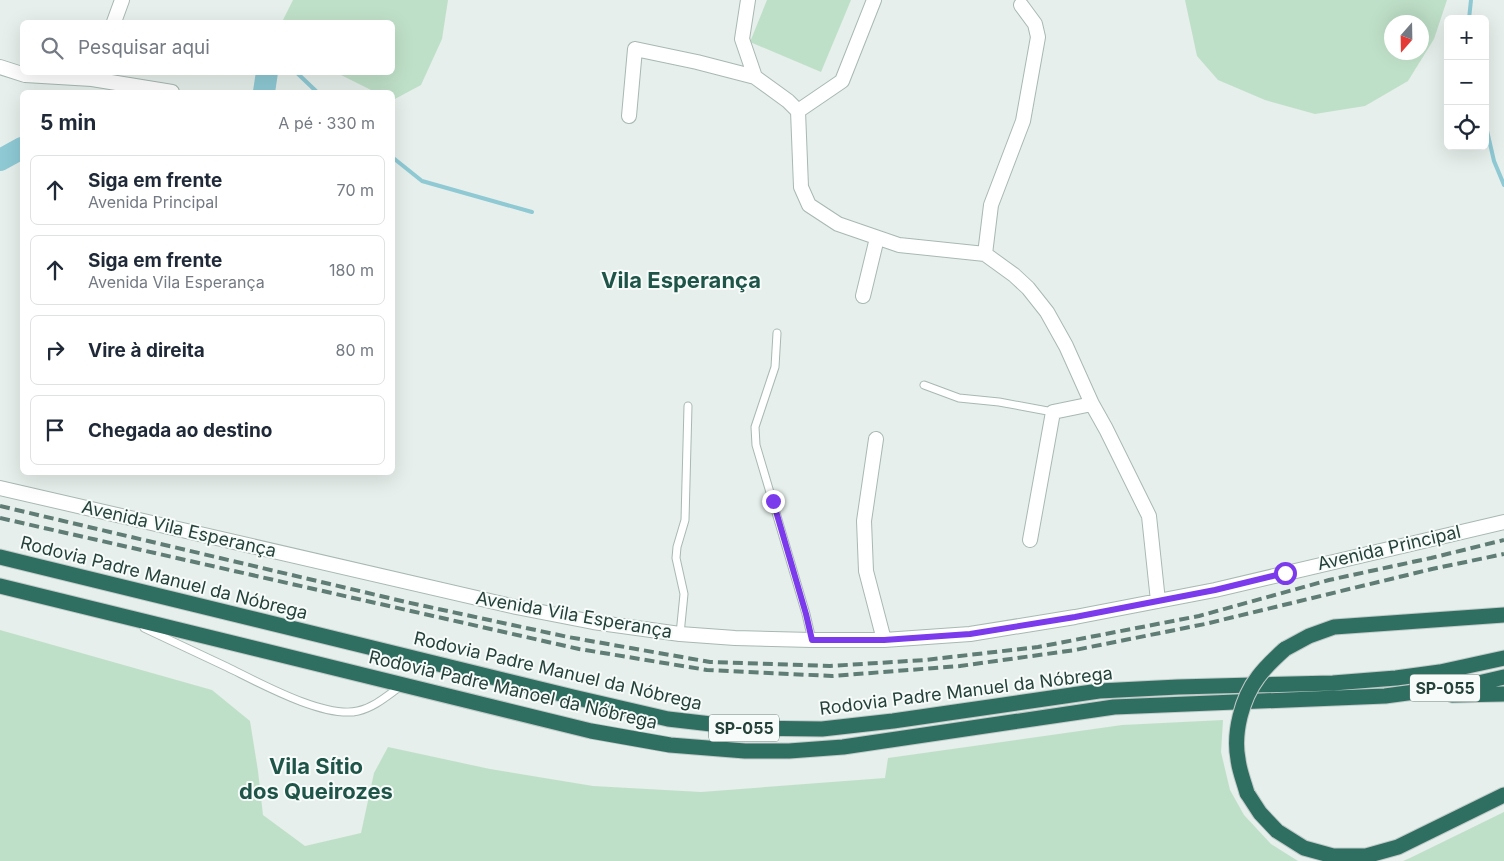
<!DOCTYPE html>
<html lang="pt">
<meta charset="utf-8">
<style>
:root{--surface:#fff;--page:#f6f6f7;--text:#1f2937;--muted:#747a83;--line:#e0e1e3}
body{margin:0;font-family:Inter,sans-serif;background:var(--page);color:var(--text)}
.controls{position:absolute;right:15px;top:15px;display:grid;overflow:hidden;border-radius:8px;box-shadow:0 5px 20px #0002}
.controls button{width:45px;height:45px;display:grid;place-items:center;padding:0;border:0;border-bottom:1px solid var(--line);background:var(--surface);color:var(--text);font:25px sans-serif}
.compass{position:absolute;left:1384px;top:15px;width:45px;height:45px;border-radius:50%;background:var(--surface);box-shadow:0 5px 20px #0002;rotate:200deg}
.stop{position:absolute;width:15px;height:15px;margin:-11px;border:4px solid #7c3aed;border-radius:50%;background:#fff}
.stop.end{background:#7c3aed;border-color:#fff;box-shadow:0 1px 5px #0008}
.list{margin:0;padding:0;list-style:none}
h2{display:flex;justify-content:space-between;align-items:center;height:65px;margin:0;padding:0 20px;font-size:21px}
h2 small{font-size:16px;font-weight:400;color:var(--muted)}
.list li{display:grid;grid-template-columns:32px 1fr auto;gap:15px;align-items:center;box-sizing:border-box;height:70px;margin:0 10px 10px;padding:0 10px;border:1px solid var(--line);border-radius:8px}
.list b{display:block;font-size:19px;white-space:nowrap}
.list p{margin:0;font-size:16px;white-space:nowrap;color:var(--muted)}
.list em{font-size:16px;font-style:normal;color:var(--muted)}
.icon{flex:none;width:28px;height:28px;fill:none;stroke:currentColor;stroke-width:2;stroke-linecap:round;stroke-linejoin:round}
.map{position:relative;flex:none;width:1504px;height:861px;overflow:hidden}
.search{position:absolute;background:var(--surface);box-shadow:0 5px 20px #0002;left:20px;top:20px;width:375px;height:55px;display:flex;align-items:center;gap:12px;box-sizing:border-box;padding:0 18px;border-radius:8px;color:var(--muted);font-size:19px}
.panel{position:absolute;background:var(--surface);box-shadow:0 5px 20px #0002;left:20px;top:90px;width:375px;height:385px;border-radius:8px}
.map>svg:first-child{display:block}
.green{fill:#bfe0c8;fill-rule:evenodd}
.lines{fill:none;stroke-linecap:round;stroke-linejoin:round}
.stream{stroke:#8ec9d4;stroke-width:4}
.river{stroke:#8ec9d4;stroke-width:22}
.lane-casing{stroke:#a8b8b2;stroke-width:9}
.street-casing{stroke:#a8b8b2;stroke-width:16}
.highway-casing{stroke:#c2cac8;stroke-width:17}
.lane{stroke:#fff;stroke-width:7}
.street{stroke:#fff;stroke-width:14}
.highway{stroke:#2f6f62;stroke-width:15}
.rail{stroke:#5f7d75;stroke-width:4;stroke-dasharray:10 5;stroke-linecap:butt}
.highway-bridge-casing{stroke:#c2cac8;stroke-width:17;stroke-linecap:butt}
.highway-bridge{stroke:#2f6f62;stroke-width:15}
.route{stroke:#7c3aed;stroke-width:6}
.labels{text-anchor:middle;stroke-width:4;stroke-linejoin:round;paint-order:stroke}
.shield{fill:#f7fbf9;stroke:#637a73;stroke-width:1}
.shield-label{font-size:16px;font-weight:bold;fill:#24423a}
.street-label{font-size:18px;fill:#24423a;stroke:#f7fbf9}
.district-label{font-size:22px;font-weight:bold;fill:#1f5548;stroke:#f7fbf9}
</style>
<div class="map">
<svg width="1504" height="861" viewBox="0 0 1504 861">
<rect width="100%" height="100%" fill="#e6efeb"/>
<!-- green -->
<path class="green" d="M293 0H448L442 39 421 85 393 100 392 92H375L337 73 392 72V22H282Z
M767 0H851L821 72 750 42Z
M1185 0H1447L1434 39 1408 81 1365 106 1315 114 1265 100 1218 80 1197 56ZM1422 22V52H1392V22Z
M0 630 212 690 250 721 258 771 263 815 305 846 361 833 374 773 388 747 490 769 593 786 701 792 885 778 888 758 1122 725 1223 720 1221 752 1230 790 1244 815 1271 844 1298 861H0Z
M1504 812V861H1403L1410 858Z"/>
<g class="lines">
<!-- stream -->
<path class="stream" d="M1469 19 1471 0
M296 72 317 92
M1485 122 1494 161 1504 185
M392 157 422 181 532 212"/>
<!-- river -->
<path class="river" d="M264 92 267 72
M0 160 22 148"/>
<!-- lane casing -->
<g class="lane-casing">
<path id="lane" d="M777 333 775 367 755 427 756 445 806 614 812 640
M924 385 959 398 999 402 1053 412
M144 628C172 641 199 654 227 667 258 682 324 719 358 711 375 707 388 695 401 686
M680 634 684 594 676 558 677 547 685 520 688 406"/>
</g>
<!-- street casing -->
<g class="street-casing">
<path id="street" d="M748 0 742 39 755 77
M114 22 122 0
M0 67 25 75 92 79 172 92
M798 111 801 187 809 205 838 224 899 245 985 254 1014 275 1028 288 1047 312 1066 346 1092 404 1106 429 1149 516 1158 601
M629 116 635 49 697 62 755 77 788 101 798 111 842 81 874 0
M985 254 991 205 1023 121 1038 37 1035 24 1021 5
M863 296 877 238
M876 439 864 521 866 571 884 640
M0 488 516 607 593 622 680 634 735 638 812 640H884L970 634 1075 617 1215 590 1504 522
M1030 540 1053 412 1092 404"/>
</g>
<!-- highway casing -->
<g class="highway-casing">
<path id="highway" d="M0 557 573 697 668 719 746 728 822 729 893 721 1099 691 1178 687 1333 683 1396 678 1440 672 1504 658
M0 586 591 731 670 745 745 751H789L843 747 1114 707 1385 696 1474 684 1504 677
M1285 649 1309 636 1334 627 1504 615
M1452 695 1504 694
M1247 793 1260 813 1277 831 1304 848 1333 856H1366L1398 847 1504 795"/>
</g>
<!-- lane -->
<use href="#lane" class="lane"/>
<!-- street -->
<use href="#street" class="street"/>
<!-- highway -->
<use href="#highway" class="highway"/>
<!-- rail -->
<path class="rail" d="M0 506 406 602 568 637 710 662 830 666 925 660 1038 647 1199 616 1329 580 1431 558 1504 540
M0 518 579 649 707 670 832 676 960 666 1075 650 1205 624 1432 569 1504 554"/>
<!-- highway-bridge casing -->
<g class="highway-bridge-casing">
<path id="highway-bridge" d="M1247 793C1244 782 1239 770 1238 759 1233 733 1242 698 1258 677 1266 666 1275 658 1285 649"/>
</g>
<!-- highway-bridge -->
<use href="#highway-bridge" class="highway-bridge"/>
</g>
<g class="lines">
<!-- route -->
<path class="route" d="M773 501 806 614 812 640H884L970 634 1075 617 1215 590 1285 573"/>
</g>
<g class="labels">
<!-- shield labels -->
<g class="shield">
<rect x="1410" y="674.5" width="70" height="27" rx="4"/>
<rect x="709" y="714.5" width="70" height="27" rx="4"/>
</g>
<g class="shield-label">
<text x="1445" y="694">SP-055</text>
<text x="744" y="734">SP-055</text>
</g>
<!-- street labels -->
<g class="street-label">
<text transform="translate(179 529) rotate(13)" y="6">Avenida Vila Esperança</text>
<text transform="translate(1389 548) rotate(-13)" y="6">Avenida Principal</text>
<text transform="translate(164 578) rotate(14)" y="6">Rodovia Padre Manuel da Nóbrega</text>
<text transform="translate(574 615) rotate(10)" y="6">Avenida Vila Esperança</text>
<text transform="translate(558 671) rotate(13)" y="6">Rodovia Padre Manuel da Nóbrega</text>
<text transform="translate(513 690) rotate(13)" y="6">Rodovia Padre Manoel da Nóbrega</text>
<text transform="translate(966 691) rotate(-7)" y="6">Rodovia Padre Manuel da Nóbrega</text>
</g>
<!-- district labels -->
<g class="district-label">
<text x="681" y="288">Vila Esperança</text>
<text x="316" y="774">Vila Sítio<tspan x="316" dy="25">dos Queirozes</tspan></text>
</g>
</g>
</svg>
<div class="controls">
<button>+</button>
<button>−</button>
<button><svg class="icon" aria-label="locate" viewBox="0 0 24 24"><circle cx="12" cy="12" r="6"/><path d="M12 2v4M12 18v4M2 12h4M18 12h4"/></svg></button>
</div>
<svg class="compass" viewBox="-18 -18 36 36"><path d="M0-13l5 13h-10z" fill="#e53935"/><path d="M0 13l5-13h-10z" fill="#747a83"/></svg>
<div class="stop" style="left:1285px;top:573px"></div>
<div class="stop end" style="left:773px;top:501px"></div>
<div class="search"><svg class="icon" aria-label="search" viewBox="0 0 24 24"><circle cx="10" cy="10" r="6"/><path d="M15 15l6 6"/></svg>Pesquisar aqui</div>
<section class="panel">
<h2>5 min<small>A pé · 330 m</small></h2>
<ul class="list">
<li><svg class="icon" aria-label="ahead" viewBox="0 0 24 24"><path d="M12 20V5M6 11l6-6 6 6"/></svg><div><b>Siga em frente</b><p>Avenida Principal</p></div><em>70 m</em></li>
<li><svg class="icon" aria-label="ahead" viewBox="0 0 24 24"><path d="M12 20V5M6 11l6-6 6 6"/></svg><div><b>Siga em frente</b><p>Avenida Vila Esperança</p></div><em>180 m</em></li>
<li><svg class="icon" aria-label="right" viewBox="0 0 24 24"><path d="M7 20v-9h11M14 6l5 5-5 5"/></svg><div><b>Vire à direita</b></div><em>80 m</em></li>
<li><svg class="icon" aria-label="arrive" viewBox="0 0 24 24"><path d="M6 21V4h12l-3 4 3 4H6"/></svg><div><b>Chegada ao destino</b></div></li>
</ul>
</section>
</div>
